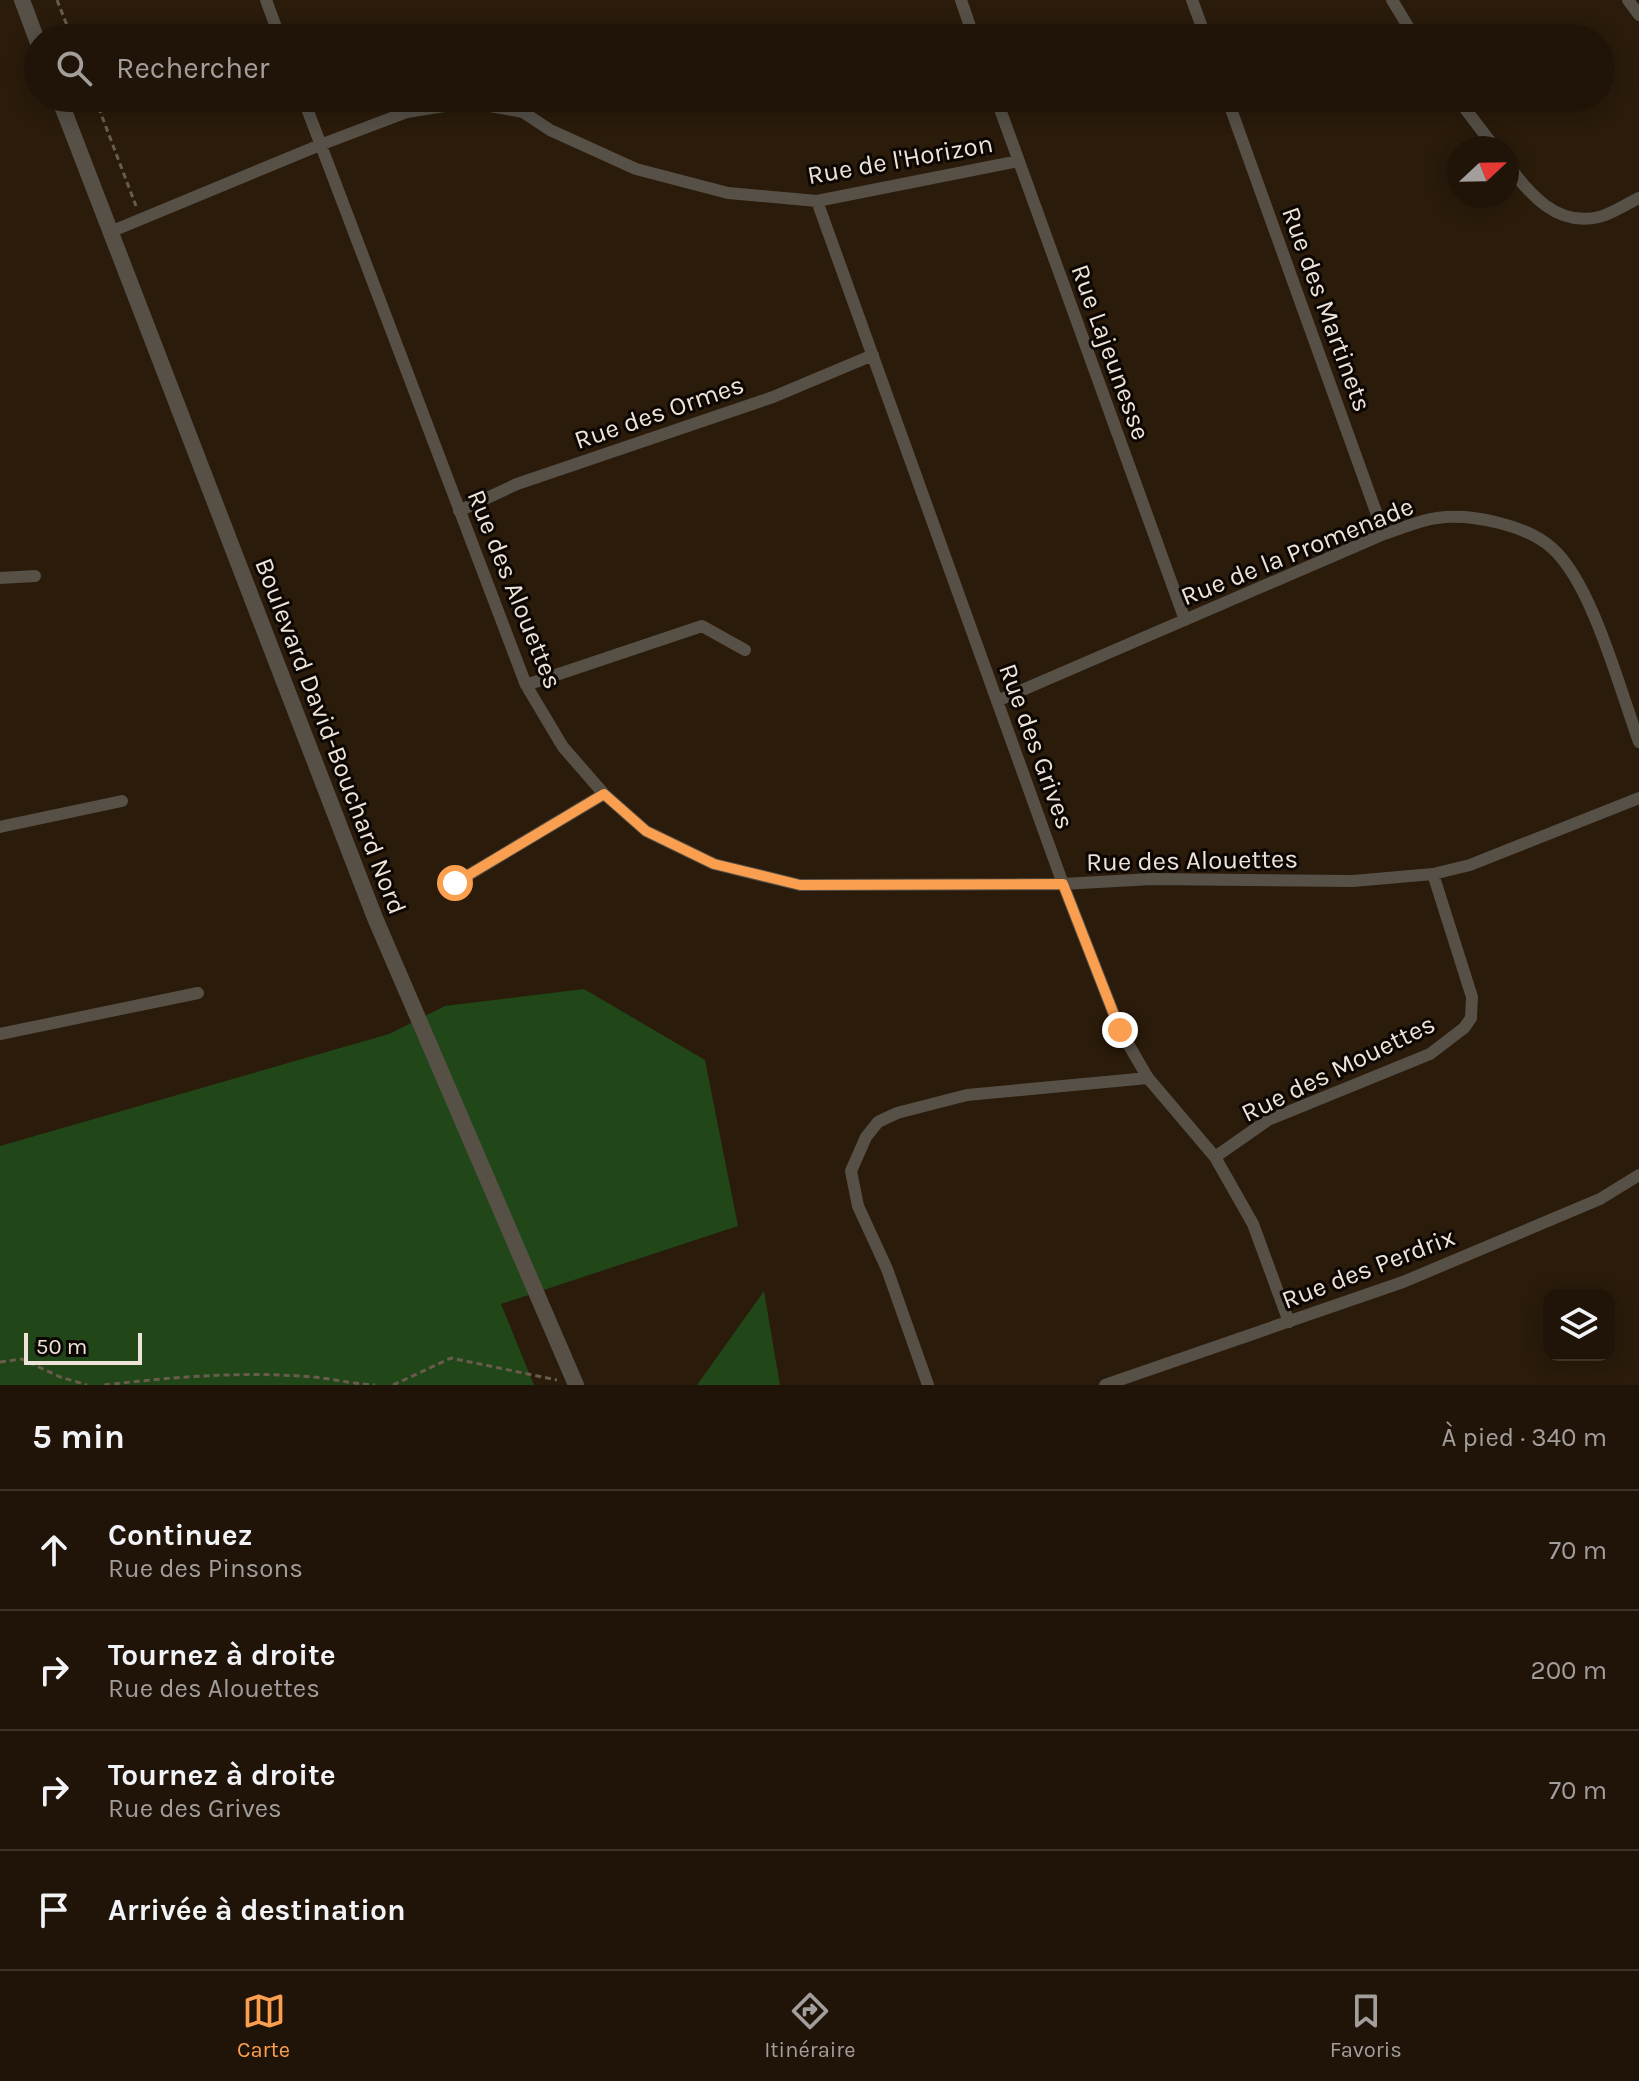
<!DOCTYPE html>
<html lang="fr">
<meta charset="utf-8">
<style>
:root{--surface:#201408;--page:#281d12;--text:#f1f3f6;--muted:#a29e9c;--line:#3d3329;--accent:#fa9f4f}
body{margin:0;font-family:Karla,sans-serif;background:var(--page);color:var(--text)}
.controls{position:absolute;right:24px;bottom:24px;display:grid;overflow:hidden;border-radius:16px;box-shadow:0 4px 20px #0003}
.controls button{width:72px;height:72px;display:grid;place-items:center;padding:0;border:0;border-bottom:2px solid var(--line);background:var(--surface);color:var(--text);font:40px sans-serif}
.compass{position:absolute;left:1447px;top:136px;width:72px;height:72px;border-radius:50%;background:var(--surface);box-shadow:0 4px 20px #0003;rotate:68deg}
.scale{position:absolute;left:24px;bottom:20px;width:118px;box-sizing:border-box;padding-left:8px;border:4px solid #ede3d9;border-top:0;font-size:22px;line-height:28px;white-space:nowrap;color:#ede3d9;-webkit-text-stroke:6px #0d0703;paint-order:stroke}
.stop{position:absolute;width:24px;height:24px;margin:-18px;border:6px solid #fa9f4f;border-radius:50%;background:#fff}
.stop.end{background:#fa9f4f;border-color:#fff;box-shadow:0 2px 8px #0008}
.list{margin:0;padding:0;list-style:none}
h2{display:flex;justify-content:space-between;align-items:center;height:104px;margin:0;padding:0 32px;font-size:34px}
h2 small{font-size:26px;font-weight:400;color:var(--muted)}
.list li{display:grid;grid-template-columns:52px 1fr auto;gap:24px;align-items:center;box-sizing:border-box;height:120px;padding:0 32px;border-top:2px solid var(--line)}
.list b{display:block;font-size:30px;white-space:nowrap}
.list p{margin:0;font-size:26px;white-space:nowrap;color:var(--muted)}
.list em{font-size:26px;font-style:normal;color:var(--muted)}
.icon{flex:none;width:44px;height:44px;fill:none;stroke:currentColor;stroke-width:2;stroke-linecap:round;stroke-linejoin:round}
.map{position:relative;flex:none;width:1639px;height:1385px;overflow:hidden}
.search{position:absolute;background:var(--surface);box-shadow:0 4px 20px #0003;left:24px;right:24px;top:24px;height:88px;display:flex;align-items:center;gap:20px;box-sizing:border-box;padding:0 28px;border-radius:44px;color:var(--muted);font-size:30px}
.sheet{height:584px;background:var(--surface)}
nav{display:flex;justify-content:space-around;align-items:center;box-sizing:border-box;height:112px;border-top:2px solid var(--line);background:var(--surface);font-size:22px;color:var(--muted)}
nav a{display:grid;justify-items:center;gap:4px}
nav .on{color:var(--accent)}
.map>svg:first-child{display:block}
.green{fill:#214617}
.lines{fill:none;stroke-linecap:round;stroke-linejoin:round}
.path{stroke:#695c4e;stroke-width:3;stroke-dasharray:6 4;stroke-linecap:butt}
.minor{stroke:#565047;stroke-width:12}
.tertiary{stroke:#565047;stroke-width:16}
.route{stroke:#fa9f4f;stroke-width:10}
.labels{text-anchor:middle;stroke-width:6;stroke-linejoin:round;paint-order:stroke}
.street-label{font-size:26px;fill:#ede3d9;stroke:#0d0703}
</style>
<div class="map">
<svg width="1639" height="1385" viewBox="0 0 1639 1385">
<rect width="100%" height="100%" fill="#2a1b0b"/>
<!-- green -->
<path class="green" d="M584 989 705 1060 738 1226 501 1304 534 1385H0V1146L389 1034 445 1006Z
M764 1291 780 1385H697Z"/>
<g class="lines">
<!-- path -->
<path class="path" d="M57 0 72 38
M95 98 136 206
M0 1362 22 1359 60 1377 87 1385
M104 1385C173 1377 244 1371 313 1377 334 1379 354 1384 375 1385
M393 1385 451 1358 557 1380"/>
<!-- minor -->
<path class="minor" d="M266 0 280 38
M961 0 974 38
M1192 0 1206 38
M1392 0 1415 38
M1628 0 1639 15
M303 98 526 685 563 747 604 794 646 831 714 864 800 885 1063 884 1152 879 1353 881 1433 874 1470 865 1639 798
M996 98 1185 620
M1227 98 1384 534
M1457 98 1495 148
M1507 164C1530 194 1556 227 1599 217 1612 214 1626 204 1639 198
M817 201 1063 884 1120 1030 1148 1078 1215 1157 1253 1224 1289 1322
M110 232 320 145 407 112 469 102 523 112 550 130 636 169 728 193 817 201 1019 161
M459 511 517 484 773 397 873 355
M0 578 35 576
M526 685 702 626 745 650
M997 701 1384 534C1401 529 1419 520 1437 518 1471 513 1526 525 1552 548 1592 583 1620 690 1639 742
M0 827 122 801
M455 883 604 794
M0 1034 198 993
M1215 1157 1268 1120 1430 1054 1464 1028 1471 1018 1472 997 1433 874
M928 1385 887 1269 858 1206 851 1171 866 1137 878 1122 897 1113 967 1095 1148 1078
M1105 1385 1403 1282 1600 1199 1639 1175"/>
<!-- tertiary -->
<path class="tertiary" d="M22 0 38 43
M59 98 375 918 576 1385"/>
</g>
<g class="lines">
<!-- route -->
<path class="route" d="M455 883 604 794 646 831 714 864 800 885 1063 884 1120 1030"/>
</g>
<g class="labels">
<!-- street labels -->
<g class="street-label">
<text transform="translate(900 159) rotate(-10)" y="9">Rue de l'Horizon</text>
<text transform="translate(1327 309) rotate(70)" y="9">Rue des Martinets</text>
<text transform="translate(1111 352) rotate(70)" y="9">Rue Lajeunesse</text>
<text transform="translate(659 412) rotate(-19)" y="9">Rue des Ormes</text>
<text transform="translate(1297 551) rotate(-22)" y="9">Rue de la Promenade</text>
<text transform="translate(515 589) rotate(68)" y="9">Rue des Alouettes</text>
<text transform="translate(331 736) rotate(69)" y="9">Boulevard David-Bouchard Nord</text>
<text transform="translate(1037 746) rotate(70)" y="9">Rue des Grives</text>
<text transform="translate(1192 860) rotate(-1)" y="9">Rue des Alouettes</text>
<text transform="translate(1338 1068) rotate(-26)" y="9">Rue des Mouettes</text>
<text transform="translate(1368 1268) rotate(-21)" y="9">Rue des Perdrix</text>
</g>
</g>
</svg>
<div class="controls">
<button><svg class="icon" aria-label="layers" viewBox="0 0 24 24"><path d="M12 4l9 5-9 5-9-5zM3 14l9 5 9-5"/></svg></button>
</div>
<svg class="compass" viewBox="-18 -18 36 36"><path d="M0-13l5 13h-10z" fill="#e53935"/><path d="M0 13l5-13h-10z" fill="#a29e9c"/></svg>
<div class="scale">50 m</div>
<div class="stop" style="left:455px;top:883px"></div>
<div class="stop end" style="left:1120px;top:1030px"></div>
<div class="search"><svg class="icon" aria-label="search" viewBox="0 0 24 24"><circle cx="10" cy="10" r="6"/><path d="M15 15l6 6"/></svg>Rechercher</div>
</div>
<section class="sheet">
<h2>5 min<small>À pied · 340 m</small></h2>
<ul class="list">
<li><svg class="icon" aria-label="ahead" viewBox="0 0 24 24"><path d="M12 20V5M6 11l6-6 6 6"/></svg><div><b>Continuez</b><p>Rue des Pinsons</p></div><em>70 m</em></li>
<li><svg class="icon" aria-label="right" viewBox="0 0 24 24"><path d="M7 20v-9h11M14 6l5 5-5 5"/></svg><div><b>Tournez à droite</b><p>Rue des Alouettes</p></div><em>200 m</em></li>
<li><svg class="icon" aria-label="right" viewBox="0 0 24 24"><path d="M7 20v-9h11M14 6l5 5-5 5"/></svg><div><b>Tournez à droite</b><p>Rue des Grives</p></div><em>70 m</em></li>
<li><svg class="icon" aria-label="arrive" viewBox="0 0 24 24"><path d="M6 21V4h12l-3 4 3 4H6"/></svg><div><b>Arrivée à destination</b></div></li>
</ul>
</section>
<nav>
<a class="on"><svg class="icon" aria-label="map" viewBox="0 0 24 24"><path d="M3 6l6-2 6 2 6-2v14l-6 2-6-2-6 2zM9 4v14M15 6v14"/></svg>Carte</a>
<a><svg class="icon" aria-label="directions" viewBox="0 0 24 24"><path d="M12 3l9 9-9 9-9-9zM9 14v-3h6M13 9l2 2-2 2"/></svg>Itinéraire</a>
<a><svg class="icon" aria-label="saved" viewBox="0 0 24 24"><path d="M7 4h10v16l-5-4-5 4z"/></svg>Favoris</a>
</nav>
